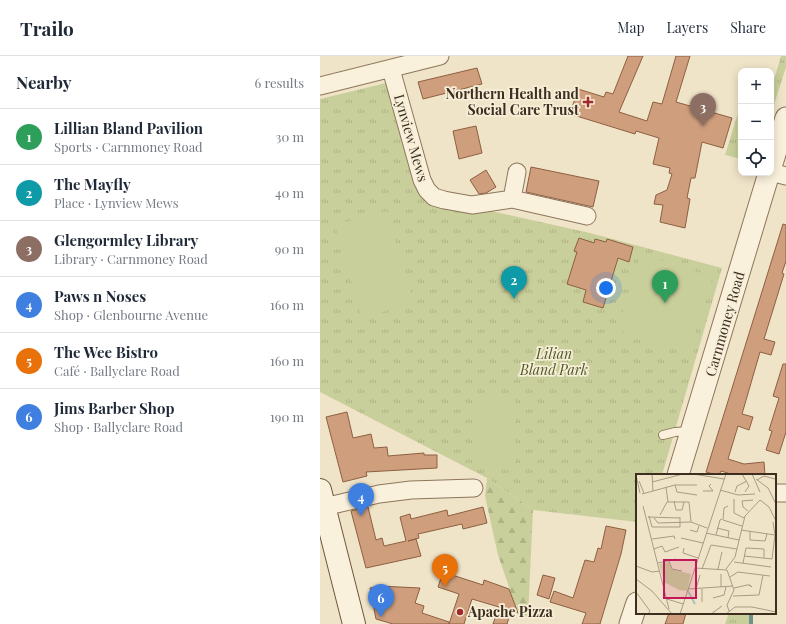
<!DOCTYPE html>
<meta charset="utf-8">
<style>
:root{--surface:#fff;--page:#f2f2f3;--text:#1f2937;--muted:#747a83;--line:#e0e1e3;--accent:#7c3aed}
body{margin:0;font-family:"Playfair Display",serif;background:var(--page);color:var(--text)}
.controls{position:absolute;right:12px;top:12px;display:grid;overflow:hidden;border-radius:8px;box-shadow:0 2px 10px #0003}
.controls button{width:36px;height:36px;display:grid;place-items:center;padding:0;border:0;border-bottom:1px solid var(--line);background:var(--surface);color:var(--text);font:20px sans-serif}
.you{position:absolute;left:286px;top:232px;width:14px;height:14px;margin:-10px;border:3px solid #fff;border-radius:50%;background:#1a73e8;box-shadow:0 0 0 6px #1a73e833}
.badge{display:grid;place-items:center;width:26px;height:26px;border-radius:50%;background:var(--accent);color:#fff;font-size:13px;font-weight:700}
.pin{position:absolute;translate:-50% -33px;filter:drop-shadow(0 1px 2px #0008)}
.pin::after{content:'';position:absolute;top:21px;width:14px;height:12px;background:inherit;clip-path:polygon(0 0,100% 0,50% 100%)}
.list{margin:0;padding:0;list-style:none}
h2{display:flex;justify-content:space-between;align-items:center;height:52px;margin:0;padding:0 16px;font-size:17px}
h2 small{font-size:13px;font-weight:400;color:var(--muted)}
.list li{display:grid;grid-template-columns:26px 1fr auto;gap:12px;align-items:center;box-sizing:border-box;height:56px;padding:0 16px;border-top:1px solid var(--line)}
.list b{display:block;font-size:15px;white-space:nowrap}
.list p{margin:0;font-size:13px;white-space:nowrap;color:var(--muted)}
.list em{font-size:13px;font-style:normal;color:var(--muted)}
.icon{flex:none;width:22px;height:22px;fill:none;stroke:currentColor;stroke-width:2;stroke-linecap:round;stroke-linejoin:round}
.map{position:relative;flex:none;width:466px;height:568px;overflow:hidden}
header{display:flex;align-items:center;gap:24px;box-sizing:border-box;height:56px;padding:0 20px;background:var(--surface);border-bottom:1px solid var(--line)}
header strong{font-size:19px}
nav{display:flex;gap:22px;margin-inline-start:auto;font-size:14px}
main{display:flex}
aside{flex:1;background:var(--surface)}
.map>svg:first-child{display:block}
.grass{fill:url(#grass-tufts)}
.forest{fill:url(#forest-firs)}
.pitch{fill:#c9cf9b}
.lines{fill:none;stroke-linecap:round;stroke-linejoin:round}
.stream{stroke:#6f938a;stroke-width:4}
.building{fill:#cf9f7d;stroke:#8d5f41}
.service-casing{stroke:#8d765c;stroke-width:10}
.minor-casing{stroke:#8d765c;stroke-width:19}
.tertiary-casing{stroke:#8d765c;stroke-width:23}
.secondary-casing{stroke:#6f573f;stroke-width:24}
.service{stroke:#faf1dc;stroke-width:8}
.minor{stroke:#faf1dc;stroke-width:17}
.tertiary{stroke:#faf1dc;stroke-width:21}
.secondary{stroke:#faf1dc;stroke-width:22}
.poi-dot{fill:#9e2a2b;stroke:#f7eed8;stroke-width:1.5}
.labels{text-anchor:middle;stroke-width:3.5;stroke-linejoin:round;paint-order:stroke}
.poi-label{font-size:14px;font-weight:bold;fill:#3d2e20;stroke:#f7eed8;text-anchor:end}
.street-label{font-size:14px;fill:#3d2e20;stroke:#f7eed8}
.park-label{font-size:14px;font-style:italic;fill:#4d5a26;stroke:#f7eed8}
.inset-river{fill:none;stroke:#a9c4bc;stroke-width:2}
.inset-road{fill:none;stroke:#a89b85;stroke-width:1}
.view{fill:#c2185b;fill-opacity:0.15;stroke:#c2185b;stroke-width:2}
.inset-edge{fill:none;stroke:#3d2e20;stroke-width:2}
</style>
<header>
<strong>Trailo</strong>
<nav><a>Map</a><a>Layers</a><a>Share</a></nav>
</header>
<main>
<aside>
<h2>Nearby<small>6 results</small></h2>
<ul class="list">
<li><span class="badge" style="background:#2e9e5b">1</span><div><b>Lillian Bland Pavilion</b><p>Sports · Carnmoney Road</p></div><em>30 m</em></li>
<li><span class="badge" style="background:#0f9aa8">2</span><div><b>The Mayfly</b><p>Place · Lynview Mews</p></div><em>40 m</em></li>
<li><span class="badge" style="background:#8d6e63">3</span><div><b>Glengormley Library</b><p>Library · Carnmoney Road</p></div><em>90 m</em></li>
<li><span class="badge" style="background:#3f7fe0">4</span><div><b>Paws n Noses</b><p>Shop · Glenbourne Avenue</p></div><em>160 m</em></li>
<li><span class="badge" style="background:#e8710a">5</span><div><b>The Wee Bistro</b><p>Café · Ballyclare Road</p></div><em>160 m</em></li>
<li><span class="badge" style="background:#3f7fe0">6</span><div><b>Jims Barber Shop</b><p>Shop · Ballyclare Road</p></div><em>190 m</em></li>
</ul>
</aside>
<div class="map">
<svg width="466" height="568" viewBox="0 0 466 568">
<defs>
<pattern id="grass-tufts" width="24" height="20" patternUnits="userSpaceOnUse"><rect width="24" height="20" fill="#c9cf9b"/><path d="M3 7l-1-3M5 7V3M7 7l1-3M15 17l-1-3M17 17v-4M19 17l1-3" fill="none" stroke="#aeb285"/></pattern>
<pattern id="forest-firs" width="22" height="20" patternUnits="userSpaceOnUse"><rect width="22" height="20" fill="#c9cf9b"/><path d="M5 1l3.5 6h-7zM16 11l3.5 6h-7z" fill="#aeb285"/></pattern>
</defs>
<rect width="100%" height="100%" fill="#f0e4c8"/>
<!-- grass -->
<path class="grass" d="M461 0H466V11L451 58V34Z
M66 27 99 139 270 177 402 212 342 419H317V466L213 454 167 422 0 336V43Z
M419 54 421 55V103L405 99Z
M409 557H431V568H405Z"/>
<!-- forest -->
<path class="forest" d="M167 422 213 454 208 562 198 557 178 499 165 440Z"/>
<!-- pitch -->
<path class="pitch" d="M67 155 94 247 42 262 15 169Z
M321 198 393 221 369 297 297 274Z
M156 338H195V414L156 413Z"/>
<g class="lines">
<!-- stream -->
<path class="stream" d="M431 557V568"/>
</g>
<!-- building -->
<path class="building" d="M308 0H323L299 56 327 65 333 46 342 48 356 0H370L356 46 412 62 403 92 382 86 375 122H371L367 142 370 143 365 172 340 166 343 149 334 148 336 139 347 134 352 118 349 117 350 112 333 108 339 82 316 75 315 78 250 58 258 33 284 41 286 36 293 38Z
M157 12 162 28 103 43 98 26Z
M156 70 162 97 139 103 133 75Z
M211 111 279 125 273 151 206 136Z
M166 114 176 131 166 137 159 138 150 124Z
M463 168 466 169V205L462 217 464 218 444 283 455 286 451 299 440 296 422 358 433 361 429 374 418 370 408 403 424 408 444 406 445 419H414L401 415 399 419H397L386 416Z
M259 182 274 187 275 183 286 186 287 183 313 191 309 206 298 202 283 252 263 246 266 234 247 228 257 196 254 195Z
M463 308H466V376L459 398 446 394 452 375 449 374 459 342 453 340Z
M27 356 33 382 51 378 54 392 67 391 68 400 104 397V399H117V412L46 416 47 420 23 426 6 361Z
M48 451 56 484 62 482 64 490 86 485 80 461 90 458 91 463 127 454 128 460 163 451 167 467 143 473 142 468 98 478 99 482 88 485 96 483 101 500 46 512 31 455Z
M286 470 306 474 301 498 280 568H262L266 557 230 546 234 535 253 542 265 504 274 506 278 492 281 493Z
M123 516 163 529 164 524 189 533 198 557 191 555 187 568H173L179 551 152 543 144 568H129L139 538 118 531Z
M223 519 235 522 229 543 217 539Z
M59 530 100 532 95 547 104 550 102 557 129 566V568H73L56 563 50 532Z
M349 557H366L363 568H345Z"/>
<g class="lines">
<!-- service casing -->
<g class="service-casing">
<path id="service" d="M343 379 355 376 370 375"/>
</g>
<!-- minor casing -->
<g class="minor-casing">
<path id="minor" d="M71 13 102 124 107 134 114 141 124 144 152 149 192 143 267 160
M0 30 120 0
M451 116 466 120
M192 143 197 116
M455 437H466
M4 451 59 438 91 434 154 432"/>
</g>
<!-- tertiary casing -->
<g class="tertiary-casing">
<path id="tertiary" d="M451 111 466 62
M358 419 449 117
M310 568 317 547"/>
</g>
<!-- secondary casing -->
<g class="secondary-casing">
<path id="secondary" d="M0 434 34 568"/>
</g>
<!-- service -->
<use href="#service" class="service"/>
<!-- minor -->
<use href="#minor" class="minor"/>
<!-- tertiary -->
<use href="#tertiary" class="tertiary"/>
<!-- secondary -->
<use href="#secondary" class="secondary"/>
</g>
<!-- markers -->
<g class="poi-dot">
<path d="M266 40h4v4h4v4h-4v4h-4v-4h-4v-4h4z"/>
<circle cx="140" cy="556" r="4"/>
</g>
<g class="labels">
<!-- poi labels -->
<g class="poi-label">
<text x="259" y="43">Northern Health and<tspan x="259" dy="16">Social Care Trust</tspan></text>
<text x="148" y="561" text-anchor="start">Apache Pizza</text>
</g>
<!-- street labels -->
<g class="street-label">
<text transform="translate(91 82) rotate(74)" y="5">Lynview Mews</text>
<text transform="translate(405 268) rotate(-74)" y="5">Carnmoney Road</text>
</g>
<!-- park labels -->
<g class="park-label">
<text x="234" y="303">Lilian<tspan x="234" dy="16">Bland Park</tspan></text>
</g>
</g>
<!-- overview -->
<g transform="translate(316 418)">
<rect width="140" height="140" fill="#f0e4c8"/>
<path d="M33 88 35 95 55 100 51 117 43 116 28 108 23 90Z" fill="#c9cf9b"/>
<path class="inset-river" d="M52 117 59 130"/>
<path class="inset-road" d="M16 0 17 17M57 0 88 5M106 0 113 12 109 18M116 0 124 18M0 1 4 19M120 5 132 14 140 30M121 6 128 2 139 5M3 7 8 19M16 8 47 0M39 11 41 18 61 21M30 13 32 28M84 16 102 21 119 20M67 17H77L73 12 75 10M99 18 101 12 111 7M6 20 39 11H61M98 25V39L108 44M124 26 133 33 140 47M38 27 40 36H46L48 28M7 32 33 135M92 32 88 34 87 46 106 52M112 37 107 33 106 27 117 26M24 41 31 28H53L55 48M13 42 16 53H44V43M12 43 44 44M18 44 22 49 55 48 71 54M81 54 93 57 92 64M54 56 61 58 63 52M105 56 139 61M114 57V66L129 67 131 60M70 59 103 66M80 61 84 46 86 45M45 64 67 69M16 65 38 62 39 65M48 74 47 79 62 84M18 75 26 72 29 78 43 73M108 82 136 85 139 61 137 48M33 87 36 95 46 97M98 88 135 93M22 89 40 85M107 89 110 74 128 75V84M0 92 16 98 24 97M59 94 91 96 98 116 91 131 93 137M66 95 75 71 101 75M82 95 86 78M90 95 99 83 109 42 124 26M85 100V113M94 103 102 98 134 102M0 105 16 117 36 140M98 114 111 111H114L116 113 113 111M52 115 97 112M60 115 64 101M0 118 14 137 12 140M97 122 123 121 127 101M77 124 88 121 90 113M31 125 47 130M66 128V115M44 140 90 0M75 140 86 132M90 140 99 133H116L140 138"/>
<path class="view" d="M28 86H60V124H28Z"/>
<rect width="140" height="140" class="inset-edge"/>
</g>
</svg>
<div class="controls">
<button>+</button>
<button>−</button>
<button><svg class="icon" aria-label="locate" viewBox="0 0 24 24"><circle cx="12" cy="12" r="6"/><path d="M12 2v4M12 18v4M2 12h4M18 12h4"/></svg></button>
</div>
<div class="you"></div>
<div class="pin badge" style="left:345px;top:247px;background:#2e9e5b">1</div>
<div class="pin badge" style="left:194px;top:243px;background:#0f9aa8">2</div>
<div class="pin badge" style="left:383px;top:70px;background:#8d6e63">3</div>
<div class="pin badge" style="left:41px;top:460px;background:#3f7fe0">4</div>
<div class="pin badge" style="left:125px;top:531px;background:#e8710a">5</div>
<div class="pin badge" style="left:61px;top:561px;background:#3f7fe0">6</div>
</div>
</main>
